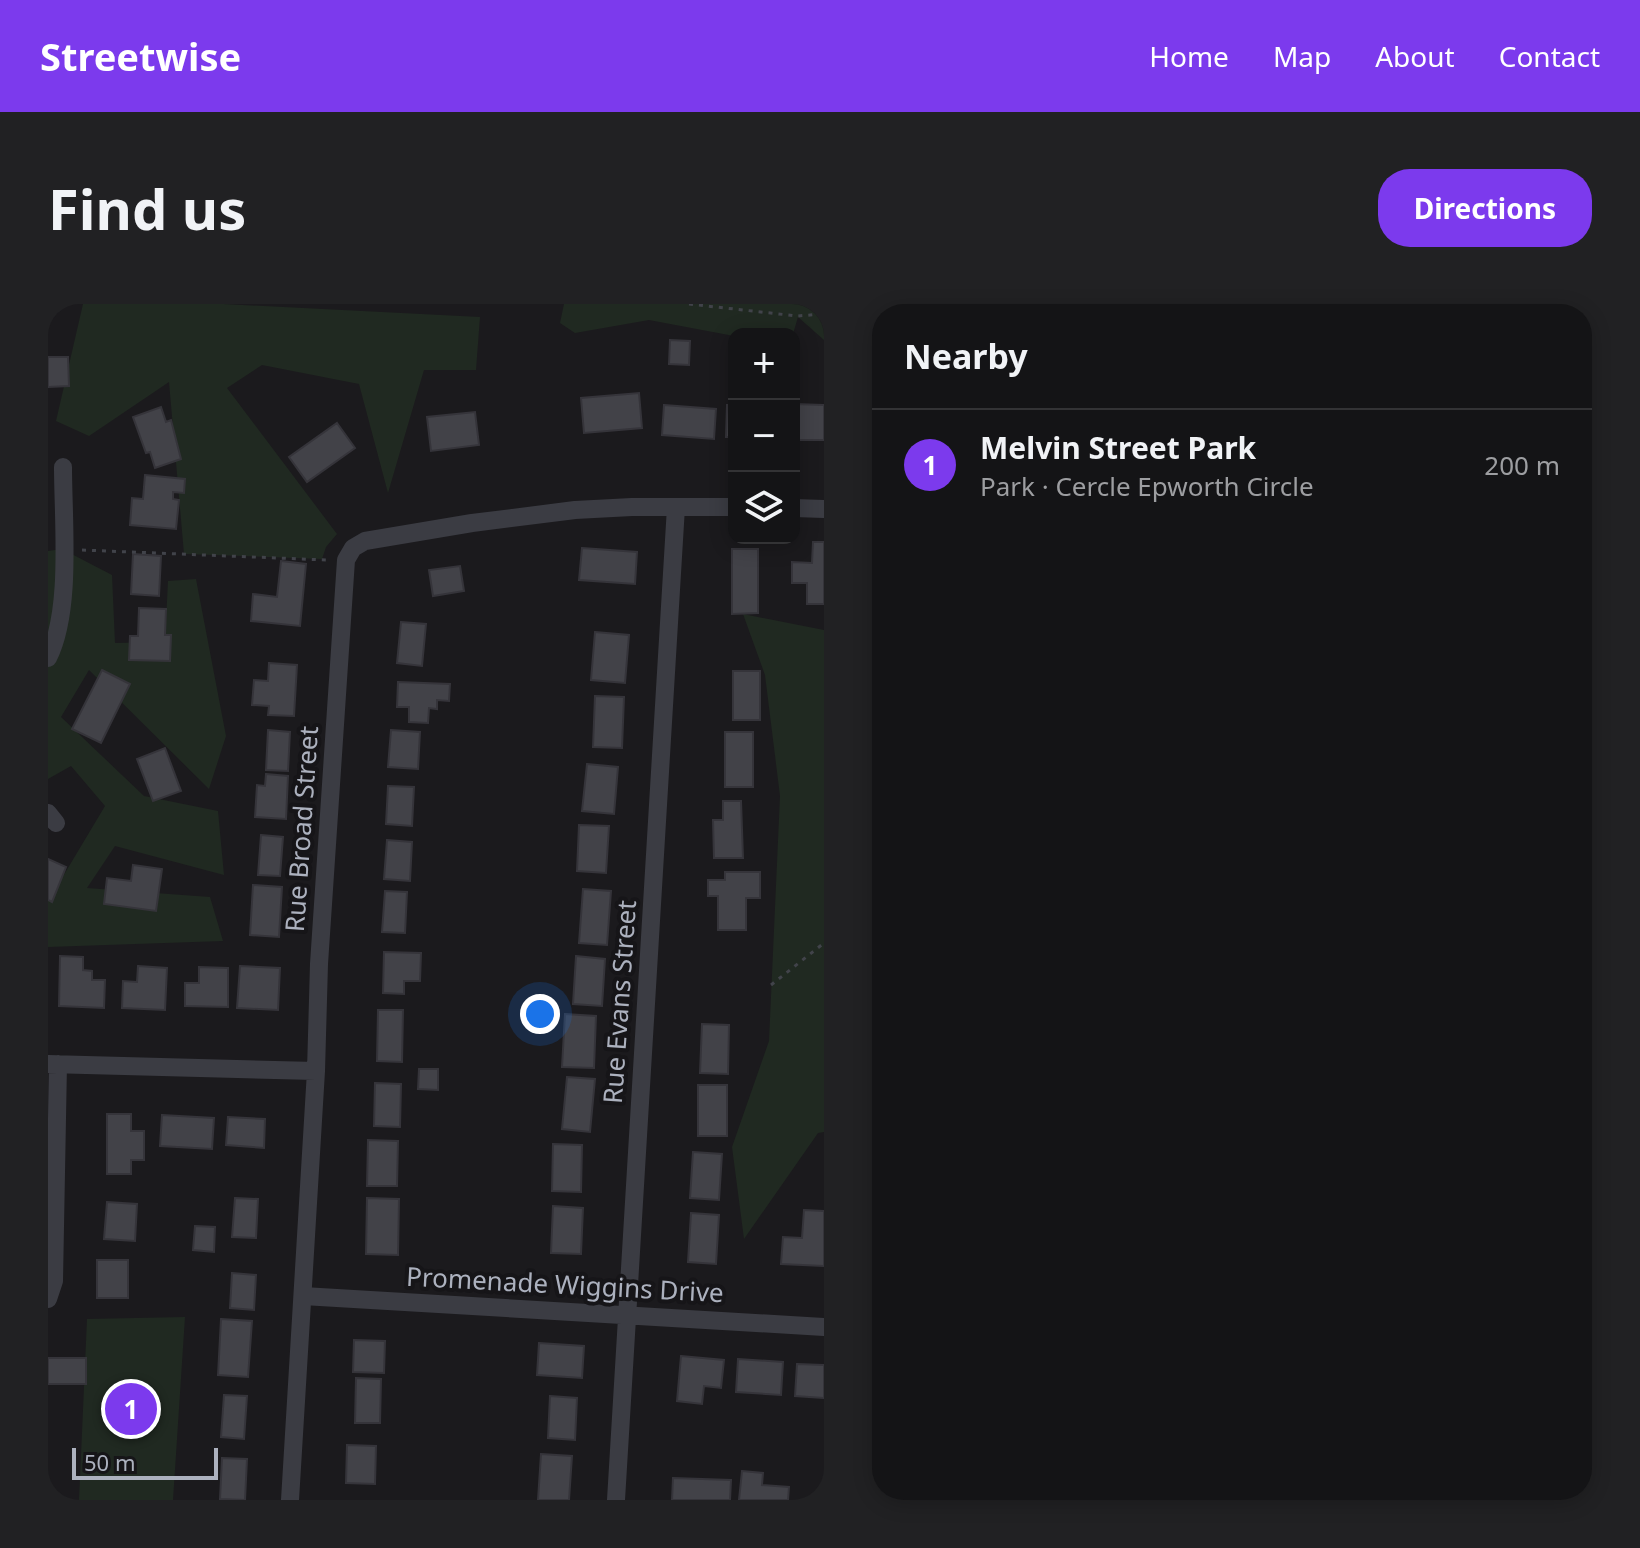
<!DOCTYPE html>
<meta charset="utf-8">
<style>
:root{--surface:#141416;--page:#212123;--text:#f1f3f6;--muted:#9d9ea1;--line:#333335;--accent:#7c3aed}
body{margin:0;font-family:"Noto Sans",sans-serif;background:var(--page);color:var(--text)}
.controls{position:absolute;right:24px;top:24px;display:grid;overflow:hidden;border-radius:16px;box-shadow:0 4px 20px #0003}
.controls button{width:72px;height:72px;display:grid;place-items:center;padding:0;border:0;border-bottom:2px solid var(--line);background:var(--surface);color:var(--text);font:40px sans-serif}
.scale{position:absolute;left:24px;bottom:20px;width:146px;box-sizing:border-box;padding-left:8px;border:4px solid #acb1be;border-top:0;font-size:22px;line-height:28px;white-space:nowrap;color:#acb1be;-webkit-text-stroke:6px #161518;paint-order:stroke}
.you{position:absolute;left:492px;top:710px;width:28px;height:28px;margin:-20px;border:6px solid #fff;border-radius:50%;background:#1a73e8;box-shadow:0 0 0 12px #1a73e833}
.badge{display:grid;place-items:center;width:52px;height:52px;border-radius:50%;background:var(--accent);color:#fff;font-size:26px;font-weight:700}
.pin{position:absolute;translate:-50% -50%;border:4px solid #fff;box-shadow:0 2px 8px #0006}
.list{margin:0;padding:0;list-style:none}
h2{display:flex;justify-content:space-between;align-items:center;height:104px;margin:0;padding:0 32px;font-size:34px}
h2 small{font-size:26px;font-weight:400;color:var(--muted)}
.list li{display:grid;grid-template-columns:52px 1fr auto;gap:24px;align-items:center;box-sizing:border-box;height:112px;padding:0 32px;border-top:2px solid var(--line)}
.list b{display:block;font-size:30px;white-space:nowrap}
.list p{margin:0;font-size:26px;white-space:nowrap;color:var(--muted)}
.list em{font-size:26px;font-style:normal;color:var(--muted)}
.icon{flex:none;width:44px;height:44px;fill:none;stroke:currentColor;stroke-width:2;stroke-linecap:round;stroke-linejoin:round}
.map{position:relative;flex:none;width:776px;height:1196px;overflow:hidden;border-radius:32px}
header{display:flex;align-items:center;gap:48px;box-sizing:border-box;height:112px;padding:0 40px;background:var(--accent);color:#fff}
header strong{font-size:38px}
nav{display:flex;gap:44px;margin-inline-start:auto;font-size:28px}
.intro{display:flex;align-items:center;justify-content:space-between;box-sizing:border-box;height:192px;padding:0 48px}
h1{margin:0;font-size:56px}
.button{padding:20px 36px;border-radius:32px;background:var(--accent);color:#fff;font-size:28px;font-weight:700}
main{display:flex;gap:48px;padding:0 48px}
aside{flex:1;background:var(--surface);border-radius:32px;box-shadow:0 4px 20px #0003}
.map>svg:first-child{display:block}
.green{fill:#202921}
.building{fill:#424248;stroke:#35343a;stroke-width:2}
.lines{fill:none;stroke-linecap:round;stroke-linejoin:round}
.path{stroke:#41434a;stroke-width:3;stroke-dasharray:4 6;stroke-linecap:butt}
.minor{stroke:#3b3c43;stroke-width:18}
.labels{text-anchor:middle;stroke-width:8;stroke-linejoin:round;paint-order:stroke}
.street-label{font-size:26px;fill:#acb1be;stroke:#161518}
</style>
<header>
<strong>Streetwise</strong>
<nav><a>Home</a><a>Map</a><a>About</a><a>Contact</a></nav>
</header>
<div class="intro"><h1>Find us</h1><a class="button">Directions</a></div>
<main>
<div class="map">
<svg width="776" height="1196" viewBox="0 0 776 1196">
<rect width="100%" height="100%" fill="#1b1a1d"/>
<!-- green -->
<path class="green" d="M35 0H175L432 13 428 66H376L340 189 311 80 214 61 179 84 289 230 278 243 274 255 136 250 121 78 41 132 8 117Z
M516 0H776V36L750 13 745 30 686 32 601 16 527 29 512 19Z
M14 245 64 271 67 339 117 338 120 277 148 275 178 432 161 485 41 366 13 413 96 492 170 507 176 571 67 542 39 584 162 593 175 637 0 643V585L8 584 57 502 23 462 0 475V247Z
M695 310 776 326V828L770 829 696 935 684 843 721 737 732 492 717 371Z
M137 1013 125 1196H31L39 1015Z"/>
<!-- building -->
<path class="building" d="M622 36 642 37 641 61 621 60Z
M0 53H20L21 82 0 83Z
M591 89 594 124 536 129 533 94Z
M746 100 776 101V136H746Z
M616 101 668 105 666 135 614 131Z
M679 101H686V133H678Z
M113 103 118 118 123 116 133 155 107 164 102 148 98 149 85 113Z
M427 108 431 141 383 147 379 113Z
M289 119 307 144 259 178 241 153Z
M97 171 137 175 136 189 125 188V195L131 196 128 225 82 221 84 194 95 195Z
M765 238H776V300H759V279H744V258L764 259Z
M534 244 589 248 587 280 531 276Z
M684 245H710V309L684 310Z
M85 250 113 252 111 292 83 290Z
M233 257 258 260 252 322 203 317 205 290 229 293Z
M412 262 416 287 385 292 381 266Z
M91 304 118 305 117 331H123L122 357 81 356 82 332H90Z
M353 318 378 320 374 362 349 359Z
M547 328 581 331 577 379 543 376Z
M221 359 249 361 246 412 220 411 221 402 204 401 206 376 220 377Z
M54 366 82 380 53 439 24 425Z
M685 367H712V416H685Z
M350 378 402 380 401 397 389 396V405L381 404 380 419 361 418V403H349Z
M547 392 576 393 574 444 545 443Z
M220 426 242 428 240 467 218 466Z
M343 426 372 428 370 465 340 463Z
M677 428H705V483H677Z
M117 444 133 487 105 497 89 455Z
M539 460 570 463 566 510 534 507Z
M218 470 240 472 238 515 207 513 209 481 217 482Z
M340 482 366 483 364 522 338 520Z
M675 497H693L695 554H666L665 516H675Z
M531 521 561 522 558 569 529 567Z
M213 531 235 533 232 572 210 571Z
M339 536 364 538 362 577 336 575Z
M0 555 18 563 4 598 0 596Z
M85 561 114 565 108 607 56 600 59 574 83 577Z
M677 568H712V594H698V626H670V592H660V576H677Z
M205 581 234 583 231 633 202 631Z
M535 585 563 587 559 641 531 639Z
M337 587 359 588 357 629 334 628Z
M336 648 373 649 372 677H356V690L335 689Z
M12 652 35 653V666L44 667V676H57L56 704 11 702Z
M528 652 557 655 554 702 525 700Z
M90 662 119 664 117 706 74 704 75 677 89 678Z
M192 662 232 664 230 706 189 704Z
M151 663 180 664V703L137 702V679H151Z
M330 706H355L354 758 329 757Z
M517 710 548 712 546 764 514 763Z
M654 720 681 721 680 770 652 769Z
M371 765H390V786L370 785Z
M519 773 547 775 542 828 514 825Z
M327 779 353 780 352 823 326 822Z
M650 781H679V832H650Z
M59 810H83V827H96V856H83V870H59Z
M114 811 166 814 164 845 112 842Z
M180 813 217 815 216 844 178 841Z
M320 836 350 837 349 882H319Z
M505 840 534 841 533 888 504 887Z
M645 848 674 850 671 896 642 894Z
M187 894 210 895 208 934 184 933Z
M319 894 351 895 350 951 318 950Z
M59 898 89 900 87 937 56 935Z
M505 902 535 904 533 950 503 949Z
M756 906 776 907V962L733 960 735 933 754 934Z
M643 909 671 911 668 960 640 958Z
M147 922 167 923 166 948 145 946Z
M49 956H80V994H49Z
M184 969 208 971 206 1006 182 1004Z
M173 1015 204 1017 200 1073 170 1071Z
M306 1036 337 1037 336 1069 305 1068Z
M491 1039 536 1042 534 1074 489 1071Z
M633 1052 676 1056 673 1084 656 1082 654 1100 629 1097Z
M0 1054H38V1080H0Z
M690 1055 735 1058 733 1091 688 1088Z
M749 1060 776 1061V1094L747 1092Z
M308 1074 333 1075 332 1119H307Z
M176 1091 199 1092 196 1135 173 1133Z
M502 1092 529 1094 527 1136 500 1134Z
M299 1141 328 1142 327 1180 298 1179Z
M493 1150 524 1152 521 1196H490Z
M174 1154 199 1155 197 1196 172 1195Z
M694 1167 715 1169 714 1181 741 1183 740 1196H691Z
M625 1174 683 1176 682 1196H624Z"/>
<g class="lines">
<!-- path -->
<path class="path" d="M641 0 749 12 776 10
M34 246 278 256
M723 681 776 639"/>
<!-- minor -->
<path class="minor" d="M746 204 776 205
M0 354C24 307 15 218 15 163
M0 509 8 519
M0 760 268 767
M255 992 776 1023
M0 995 6 977 10 760
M242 1196 268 767 271 660 298 256 305 244 317 237 424 219 527 206 584 203H686
M568 1196 628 203"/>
</g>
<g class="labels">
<!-- street labels -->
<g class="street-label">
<text transform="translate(254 525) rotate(-86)" y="9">Rue Broad Street</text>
<text transform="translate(572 698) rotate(-86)" y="9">Rue Evans Street</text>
<text transform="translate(517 981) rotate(3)" y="9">Promenade Wiggins Drive</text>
</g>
</g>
</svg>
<div class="controls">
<button>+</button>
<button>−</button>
<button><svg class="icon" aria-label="layers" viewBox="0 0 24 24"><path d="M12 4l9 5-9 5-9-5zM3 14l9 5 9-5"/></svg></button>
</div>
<div class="scale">50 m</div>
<div class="you"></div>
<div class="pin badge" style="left:83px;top:1105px">1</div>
</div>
<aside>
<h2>Nearby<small></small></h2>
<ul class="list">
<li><span class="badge">1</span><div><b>Melvin Street Park</b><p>Park · Cercle Epworth Circle</p></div><em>200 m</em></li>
</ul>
</aside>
</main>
